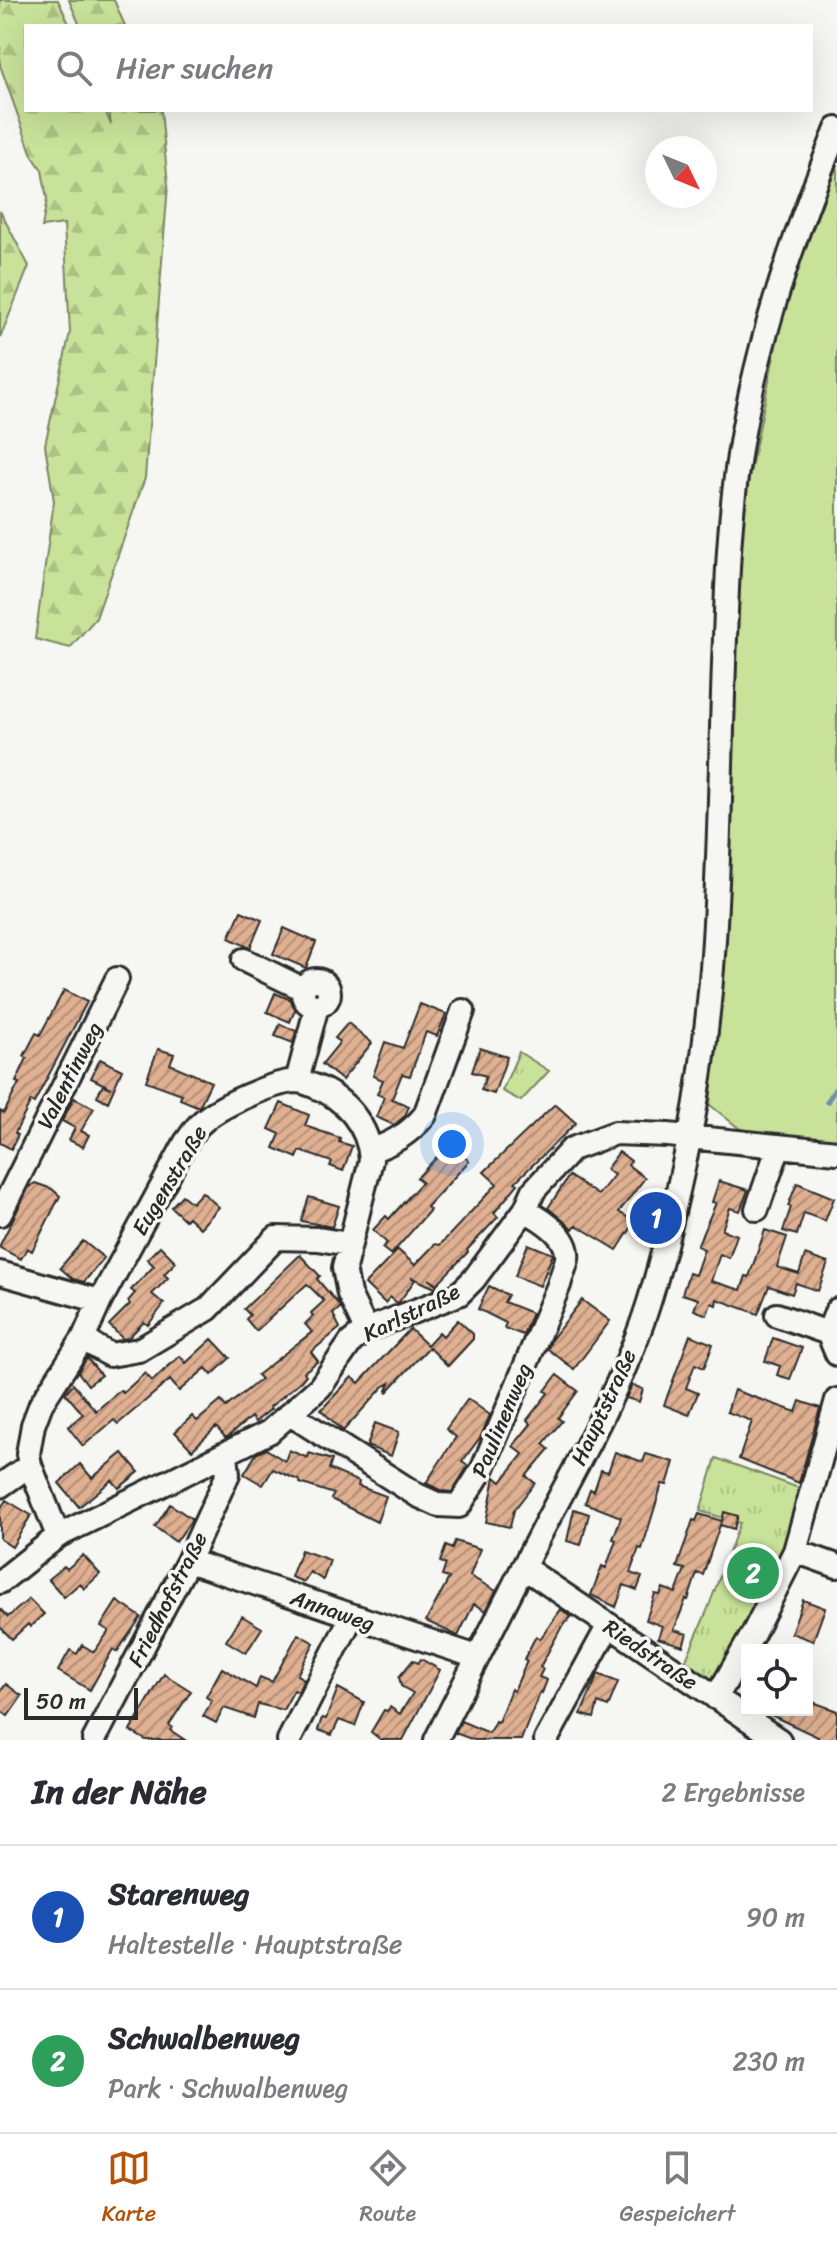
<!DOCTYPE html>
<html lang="de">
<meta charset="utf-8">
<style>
:root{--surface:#fff;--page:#f2f2f3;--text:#2b2b33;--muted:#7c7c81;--line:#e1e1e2;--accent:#b45309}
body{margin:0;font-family:Sriracha,sans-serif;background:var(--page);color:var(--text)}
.controls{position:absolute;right:24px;bottom:24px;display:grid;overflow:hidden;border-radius:0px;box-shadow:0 8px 32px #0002}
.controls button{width:72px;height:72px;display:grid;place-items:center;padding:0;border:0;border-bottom:2px solid var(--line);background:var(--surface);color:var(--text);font:40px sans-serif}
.compass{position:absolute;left:645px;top:136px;width:72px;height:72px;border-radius:50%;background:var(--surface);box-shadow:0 8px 32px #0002;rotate:133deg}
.scale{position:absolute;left:24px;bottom:20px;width:114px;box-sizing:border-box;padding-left:8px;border:4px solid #2b2b2b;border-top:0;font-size:22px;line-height:28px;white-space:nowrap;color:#2b2b2b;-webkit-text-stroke:6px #f6f6f2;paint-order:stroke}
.you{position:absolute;left:452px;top:1144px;width:28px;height:28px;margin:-20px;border:6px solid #fff;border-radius:50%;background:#1a73e8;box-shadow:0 0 0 12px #1a73e833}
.badge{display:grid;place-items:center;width:52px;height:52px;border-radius:50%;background:var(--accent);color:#fff;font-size:26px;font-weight:700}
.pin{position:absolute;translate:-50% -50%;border:4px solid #fff;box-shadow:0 2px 8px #0006}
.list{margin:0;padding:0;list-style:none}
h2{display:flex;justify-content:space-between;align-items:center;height:104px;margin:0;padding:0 32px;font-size:34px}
h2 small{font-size:26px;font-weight:400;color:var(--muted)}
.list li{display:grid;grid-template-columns:52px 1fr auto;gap:24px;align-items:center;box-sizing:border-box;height:144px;padding:0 32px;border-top:2px solid var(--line)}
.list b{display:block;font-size:30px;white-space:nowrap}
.list p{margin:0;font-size:26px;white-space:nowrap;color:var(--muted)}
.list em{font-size:26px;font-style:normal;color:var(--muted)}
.icon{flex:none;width:44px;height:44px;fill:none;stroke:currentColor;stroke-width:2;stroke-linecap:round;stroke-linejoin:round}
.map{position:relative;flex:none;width:837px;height:1740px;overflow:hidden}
.search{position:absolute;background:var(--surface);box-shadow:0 8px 32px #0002;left:24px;right:24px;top:24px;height:88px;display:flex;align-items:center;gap:20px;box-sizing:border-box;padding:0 28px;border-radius:0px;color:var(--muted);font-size:30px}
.sheet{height:392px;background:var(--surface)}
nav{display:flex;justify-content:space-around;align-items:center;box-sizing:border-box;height:112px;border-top:2px solid var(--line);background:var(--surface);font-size:22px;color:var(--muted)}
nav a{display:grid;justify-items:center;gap:4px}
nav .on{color:var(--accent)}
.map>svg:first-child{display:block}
.grass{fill:#c8e299;stroke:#7a8662;stroke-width:2}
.forest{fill:url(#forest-firs);stroke:#7a8662;stroke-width:2}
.park{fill:url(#park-tufts);stroke:#7a8662;stroke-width:2}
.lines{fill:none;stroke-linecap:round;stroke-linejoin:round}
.stream{stroke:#7290aa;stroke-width:5}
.building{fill:url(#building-hatch);stroke:#2b2b2b;stroke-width:2}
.minor-casing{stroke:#2b2b2b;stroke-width:28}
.minor{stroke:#f6f6f2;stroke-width:22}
.labels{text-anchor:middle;stroke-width:7;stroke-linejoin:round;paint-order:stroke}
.street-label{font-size:22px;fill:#2b2b2b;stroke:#f6f6f2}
</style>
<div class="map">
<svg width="837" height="1740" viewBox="0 0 837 1740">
<defs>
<pattern id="forest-firs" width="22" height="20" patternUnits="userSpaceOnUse" patternTransform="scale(2)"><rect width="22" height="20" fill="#c8e299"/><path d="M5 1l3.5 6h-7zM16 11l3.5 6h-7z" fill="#acc284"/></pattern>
<pattern id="park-tufts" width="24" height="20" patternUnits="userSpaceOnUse" patternTransform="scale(2)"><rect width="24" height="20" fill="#c8e299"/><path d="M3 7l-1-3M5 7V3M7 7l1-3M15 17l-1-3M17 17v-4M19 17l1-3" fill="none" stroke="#acc284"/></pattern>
<pattern id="building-hatch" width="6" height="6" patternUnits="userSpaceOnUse" patternTransform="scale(2)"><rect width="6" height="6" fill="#dfb091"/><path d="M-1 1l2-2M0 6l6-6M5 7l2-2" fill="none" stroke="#b58f77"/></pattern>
</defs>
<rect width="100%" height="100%" fill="#f6f6f2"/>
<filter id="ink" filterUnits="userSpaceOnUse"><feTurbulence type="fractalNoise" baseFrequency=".0125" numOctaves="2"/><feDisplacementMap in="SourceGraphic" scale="16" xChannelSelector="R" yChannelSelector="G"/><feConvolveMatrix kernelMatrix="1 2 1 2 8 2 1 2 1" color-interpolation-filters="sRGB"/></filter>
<g filter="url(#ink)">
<!-- grass -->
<path class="grass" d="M837 165V1153H834L740 1129 710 1105 733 794 740 522 785 302Z"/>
<!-- forest -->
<path class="forest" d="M0 0H58L70 26H26V110H105L111 125 109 110H161L168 185 145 478 96 618 70 648 35 639 54 501 45 445 70 332 64 224 42 227 47 199 42 170 32 155 0 65Z
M69 0H114L125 26H80Z
M0 211 29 266 0 338Z"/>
<!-- park -->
<path class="park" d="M519 1052 549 1071 521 1101 502 1091Z
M716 1458 810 1492 716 1698 680 1674 707 1611 740 1523 700 1511Z"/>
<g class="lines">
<!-- stream -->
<path class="stream" d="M827 1102 837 1086"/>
</g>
<!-- building -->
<path class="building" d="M241 911 262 920 250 948 229 938Z
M284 928 316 942 306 968 273 954Z
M64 990 87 1002 34 1103 31 1101 15 1133 18 1135 11 1149 0 1143V1111L4 1113 19 1083 16 1082 27 1058 24 1056 36 1033 40 1035Z
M275 993 298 1003 290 1022 267 1012Z
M420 1004 446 1014 437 1036 426 1032 410 1076 402 1074 392 1099 409 1106 405 1116 394 1125 376 1117 384 1097 377 1094 383 1080 373 1076 385 1042 403 1048Z
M348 1023 372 1043 342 1080 322 1064 340 1042 335 1038Z
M280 1024 296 1031 293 1043 275 1036Z
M480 1048 507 1057 494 1094 481 1090 486 1076 472 1072Z
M158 1049 174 1054 170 1064 211 1082 199 1107 180 1099 182 1094 146 1081Z
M100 1059 122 1070 108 1102 97 1096 103 1085 111 1088 91 1078Z
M74 1098 94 1108 81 1131 89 1135 83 1147 69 1140 75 1128 62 1121Z
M281 1103 309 1115 305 1126 340 1138 339 1142 352 1146 343 1171 330 1166 332 1162 300 1151 297 1158 274 1148 280 1134 269 1129Z
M555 1104 576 1123 515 1182 518 1184 494 1213 498 1217 467 1250 468 1252 437 1284 429 1279 437 1286 435 1288 411 1277 415 1280 399 1302 397 1303 390 1297 385 1303 365 1284 398 1250 415 1265 435 1244 440 1245 497 1184 484 1172Z
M450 1143 469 1161 427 1207 430 1210 391 1255 382 1248 387 1243 373 1230 386 1216 389 1219 422 1182 417 1178Z
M619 1152 631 1161 628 1165 645 1178 619 1212 635 1222 617 1250 576 1225 573 1229 548 1208 569 1176 598 1195 614 1175 606 1169Z
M719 1181 748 1190 740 1211 730 1208 722 1230 737 1235 729 1258 720 1254 711 1281 741 1290 746 1276 749 1277 765 1230 787 1237 777 1267 799 1274 805 1255 828 1263 818 1291 796 1283 792 1294 769 1286 758 1314 717 1299 716 1305 711 1303 707 1315 694 1310 698 1299 682 1294 689 1273 695 1275 704 1249 697 1246 716 1203 712 1202Z
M35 1183 52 1189 60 1196 32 1251 27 1248 21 1259 0 1248V1245L29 1187Z
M797 1183 834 1198 825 1221 804 1213 797 1235 783 1231 791 1207 788 1206Z
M202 1192 219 1207 200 1228 188 1217 185 1220 171 1207 182 1195 192 1203Z
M309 1197 339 1206 332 1227 301 1221Z
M83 1241 104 1258 84 1282 73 1279 60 1268Z
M528 1244 553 1254 540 1286 515 1276Z
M160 1246 176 1262 164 1274 168 1278 152 1294 164 1304 148 1325 144 1322 128 1338 123 1339 109 1325 130 1304 128 1301 135 1293 131 1290 154 1266 147 1259Z
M300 1255 320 1276 317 1279 339 1305 340 1308 333 1314 340 1328 311 1352 318 1361 304 1372 306 1375 301 1381 270 1407 271 1409 255 1422 251 1417 226 1438 216 1427 192 1450 175 1432 192 1416 197 1421 221 1401 226 1407 261 1379 257 1375 312 1332 305 1324 313 1316 311 1313 324 1301 307 1284 256 1331 246 1319 250 1315 244 1309Z
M489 1286 508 1295 504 1302 532 1313 523 1335 504 1328 506 1323 478 1309Z
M582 1300 610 1321 574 1369 548 1349 551 1340Z
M458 1320 473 1334V1339L448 1366 429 1347 386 1393 390 1383 383 1387 343 1431 321 1410 352 1377 359 1383 410 1329 427 1345 439 1332 443 1336Z
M690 1335 713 1344 704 1368 695 1364 686 1388 698 1393 689 1415 664 1405Z
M773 1338 802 1348 790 1379 777 1375 780 1366 765 1361Z
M212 1339 230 1358 212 1375 206 1368 179 1391 170 1380 118 1424 114 1420 83 1446 68 1427 83 1414 65 1393 73 1384 96 1411 120 1390 123 1393 145 1373 152 1381 180 1356 186 1363Z
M87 1358 101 1375 88 1385 78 1372Z
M557 1375 578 1391 558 1418 562 1421 543 1444 549 1449 526 1476 535 1483 514 1510 510 1527 486 1522 495 1477 501 1482 523 1454 513 1446 531 1424 527 1420 548 1393 545 1391Z
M632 1385 643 1389 639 1402 626 1398Z
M734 1390 796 1412 800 1401 820 1408 799 1483 739 1459 752 1421 727 1412Z
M468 1399 490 1415 481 1436 462 1462 468 1466 452 1492 442 1491 426 1483 456 1437 446 1429Z
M375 1423 399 1432 391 1456 367 1446Z
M266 1449 285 1461 289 1450 308 1458 309 1453 332 1460 329 1469 359 1482 358 1486 386 1496 377 1522 331 1499 334 1494 300 1483V1481L273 1469 263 1485 244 1474 256 1454Z
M615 1452 643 1462 646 1454 674 1462 667 1485 662 1484 642 1549 639 1548 630 1573 642 1577 637 1590 624 1585 616 1607 591 1595 602 1566 606 1568 616 1540 613 1539 621 1517 585 1503 590 1489 594 1491 601 1470 608 1472Z
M123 1453 139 1472 119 1488 112 1480 79 1507 59 1483 80 1464 92 1478Z
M6 1500 31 1515 12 1547 0 1539V1509Z
M170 1504 192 1519 176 1542 155 1527Z
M574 1509 589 1514 581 1545 567 1541Z
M724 1512 738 1516 734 1529 720 1525 721 1522 703 1575 697 1573 688 1600 686 1599 674 1630 687 1634 683 1646 658 1638 662 1626 646 1620 655 1594 660 1595 663 1588 676 1593 685 1569 677 1567 693 1520 696 1521 699 1514 722 1521Z
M455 1541 480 1549 470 1576 496 1591 486 1611 474 1604 458 1636 426 1621 449 1578 442 1576 446 1564 440 1562 446 1546 452 1549Z
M301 1550 330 1560 323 1580 310 1572 304 1582 291 1577Z
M83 1555 100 1574 84 1589 80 1583 64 1597 48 1579 64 1566 67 1569Z
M29 1599 44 1614 30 1627 28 1624 12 1639 0 1627V1609L8 1617Z
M803 1600 825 1608 813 1641 791 1633Z
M117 1601 141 1617 117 1652 113 1649 90 1690 58 1671 70 1650 77 1654 82 1645 94 1652 109 1631 101 1626Z
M561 1609 571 1617 561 1628 540 1667 543 1669 539 1677 547 1680 542 1693 540 1692 521 1740H474L455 1733 461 1721 489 1733 495 1721 498 1722 511 1689 514 1691 527 1661 524 1659 536 1636 540 1639Z
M242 1616 262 1628 246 1653 226 1641Z
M298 1634 314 1643 297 1675 304 1679 298 1692 294 1690 283 1710 258 1704 254 1718 224 1708 216 1723 203 1716 212 1701 206 1697 222 1668 256 1688 260 1677 272 1682Z
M421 1659 440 1670 403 1740H381L371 1732 384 1710 387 1711 390 1707 400 1714 413 1693 401 1686 399 1677 413 1660 418 1663Z
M164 1674 191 1691 169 1725 172 1727 170 1730 185 1740H146L130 1731Z
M598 1674 618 1682 608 1707 598 1703 594 1718 581 1714Z
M6 1684 22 1696 8 1716 0 1710V1692Z
M338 1688 364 1702 355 1726 339 1720 332 1735 318 1730 322 1718 326 1719Z
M813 1702 837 1711V1740H817L818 1737 760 1710H810Z"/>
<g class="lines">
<!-- minor casing -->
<g class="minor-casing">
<path id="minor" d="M244 960 303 989
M303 993a13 13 0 1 1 26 0a13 13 0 1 1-26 0Z
M297 1081 317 1006
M370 1151C393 1143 409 1134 425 1115L463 1011
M757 1209 779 1146
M0 1214 117 979
M0 1273 100 1301
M837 1310 828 1333 837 1354
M777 1315 828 1333
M83 1339 110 1355 139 1350 208 1309 276 1238 318 1239 348 1244
M290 1414 417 1495 439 1505 459 1506 483 1468 559 1285C561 1277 565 1267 567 1259 570 1236 542 1220 525 1210
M0 1486 30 1465
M58 1536 30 1465 28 1454 33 1425 41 1404 83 1339 100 1301 186 1142C191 1136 195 1128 201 1123 217 1107 273 1082 296 1081 301 1081 309 1084 314 1086 345 1098 369 1126 371 1160L344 1268 349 1294 366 1330
M795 1551 837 1566
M188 1561 477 1657
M523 1567 779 1740
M0 1582 58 1536 269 1432 320 1387 351 1342 366 1330 459 1294 474 1279 525 1210 534 1190 572 1149 615 1133 668 1135 837 1152
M716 1698 753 1634 795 1551 837 1400
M94 1740 188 1561 228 1474 226 1455
M289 1740 352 1616
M436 1740C473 1667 509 1594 547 1521 585 1450 626 1377 650 1299 666 1246 679 1189 690 1135 722 976 718 800 725 638 727 584 729 530 736 477 751 358 792 240 837 129
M546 1740 609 1625"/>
</g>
<!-- minor -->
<use href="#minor" class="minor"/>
</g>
</g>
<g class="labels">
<!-- street labels -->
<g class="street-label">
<text transform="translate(69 1075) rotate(-63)" y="8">Valentinweg</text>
<text transform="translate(169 1180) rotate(-59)" y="8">Eugenstraße</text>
<text transform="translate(411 1312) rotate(-26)" y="8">Karlstraße</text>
<text transform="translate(603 1407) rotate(-65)" y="8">Hauptstraße</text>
<text transform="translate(501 1420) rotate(-67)" y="8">Paulinenweg</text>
<text transform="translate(167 1599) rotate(-63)" y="8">Friedhofstraße</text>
<text transform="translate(333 1610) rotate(19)" y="8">Annaweg</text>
<text transform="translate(651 1654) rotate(34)" y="8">Riedstraße</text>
</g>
</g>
</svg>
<div class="controls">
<button><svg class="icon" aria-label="locate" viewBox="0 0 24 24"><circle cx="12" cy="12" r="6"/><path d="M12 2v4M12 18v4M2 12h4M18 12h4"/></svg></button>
</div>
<svg class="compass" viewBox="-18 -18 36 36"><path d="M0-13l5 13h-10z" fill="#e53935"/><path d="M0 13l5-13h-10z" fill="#7c7c81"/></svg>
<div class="scale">50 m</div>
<div class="you"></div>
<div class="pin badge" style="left:656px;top:1218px;background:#1a4fb4">1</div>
<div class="pin badge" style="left:753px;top:1573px;background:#2e9e5b">2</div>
<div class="search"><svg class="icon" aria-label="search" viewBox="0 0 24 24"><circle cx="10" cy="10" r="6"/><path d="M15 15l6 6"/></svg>Hier suchen</div>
</div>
<section class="sheet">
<h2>In der Nähe<small>2 Ergebnisse</small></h2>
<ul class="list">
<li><span class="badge" style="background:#1a4fb4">1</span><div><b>Starenweg</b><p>Haltestelle · Hauptstraße</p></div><em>90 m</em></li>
<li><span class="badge" style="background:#2e9e5b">2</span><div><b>Schwalbenweg</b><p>Park · Schwalbenweg</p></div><em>230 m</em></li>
</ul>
</section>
<nav>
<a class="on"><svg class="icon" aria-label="map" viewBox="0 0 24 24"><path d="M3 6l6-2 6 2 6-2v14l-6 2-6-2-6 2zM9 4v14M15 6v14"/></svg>Karte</a>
<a><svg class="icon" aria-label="directions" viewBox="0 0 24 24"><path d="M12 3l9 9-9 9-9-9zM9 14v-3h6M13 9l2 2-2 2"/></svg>Route</a>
<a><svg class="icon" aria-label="saved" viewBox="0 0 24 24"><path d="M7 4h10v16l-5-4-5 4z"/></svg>Gespeichert</a>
</nav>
